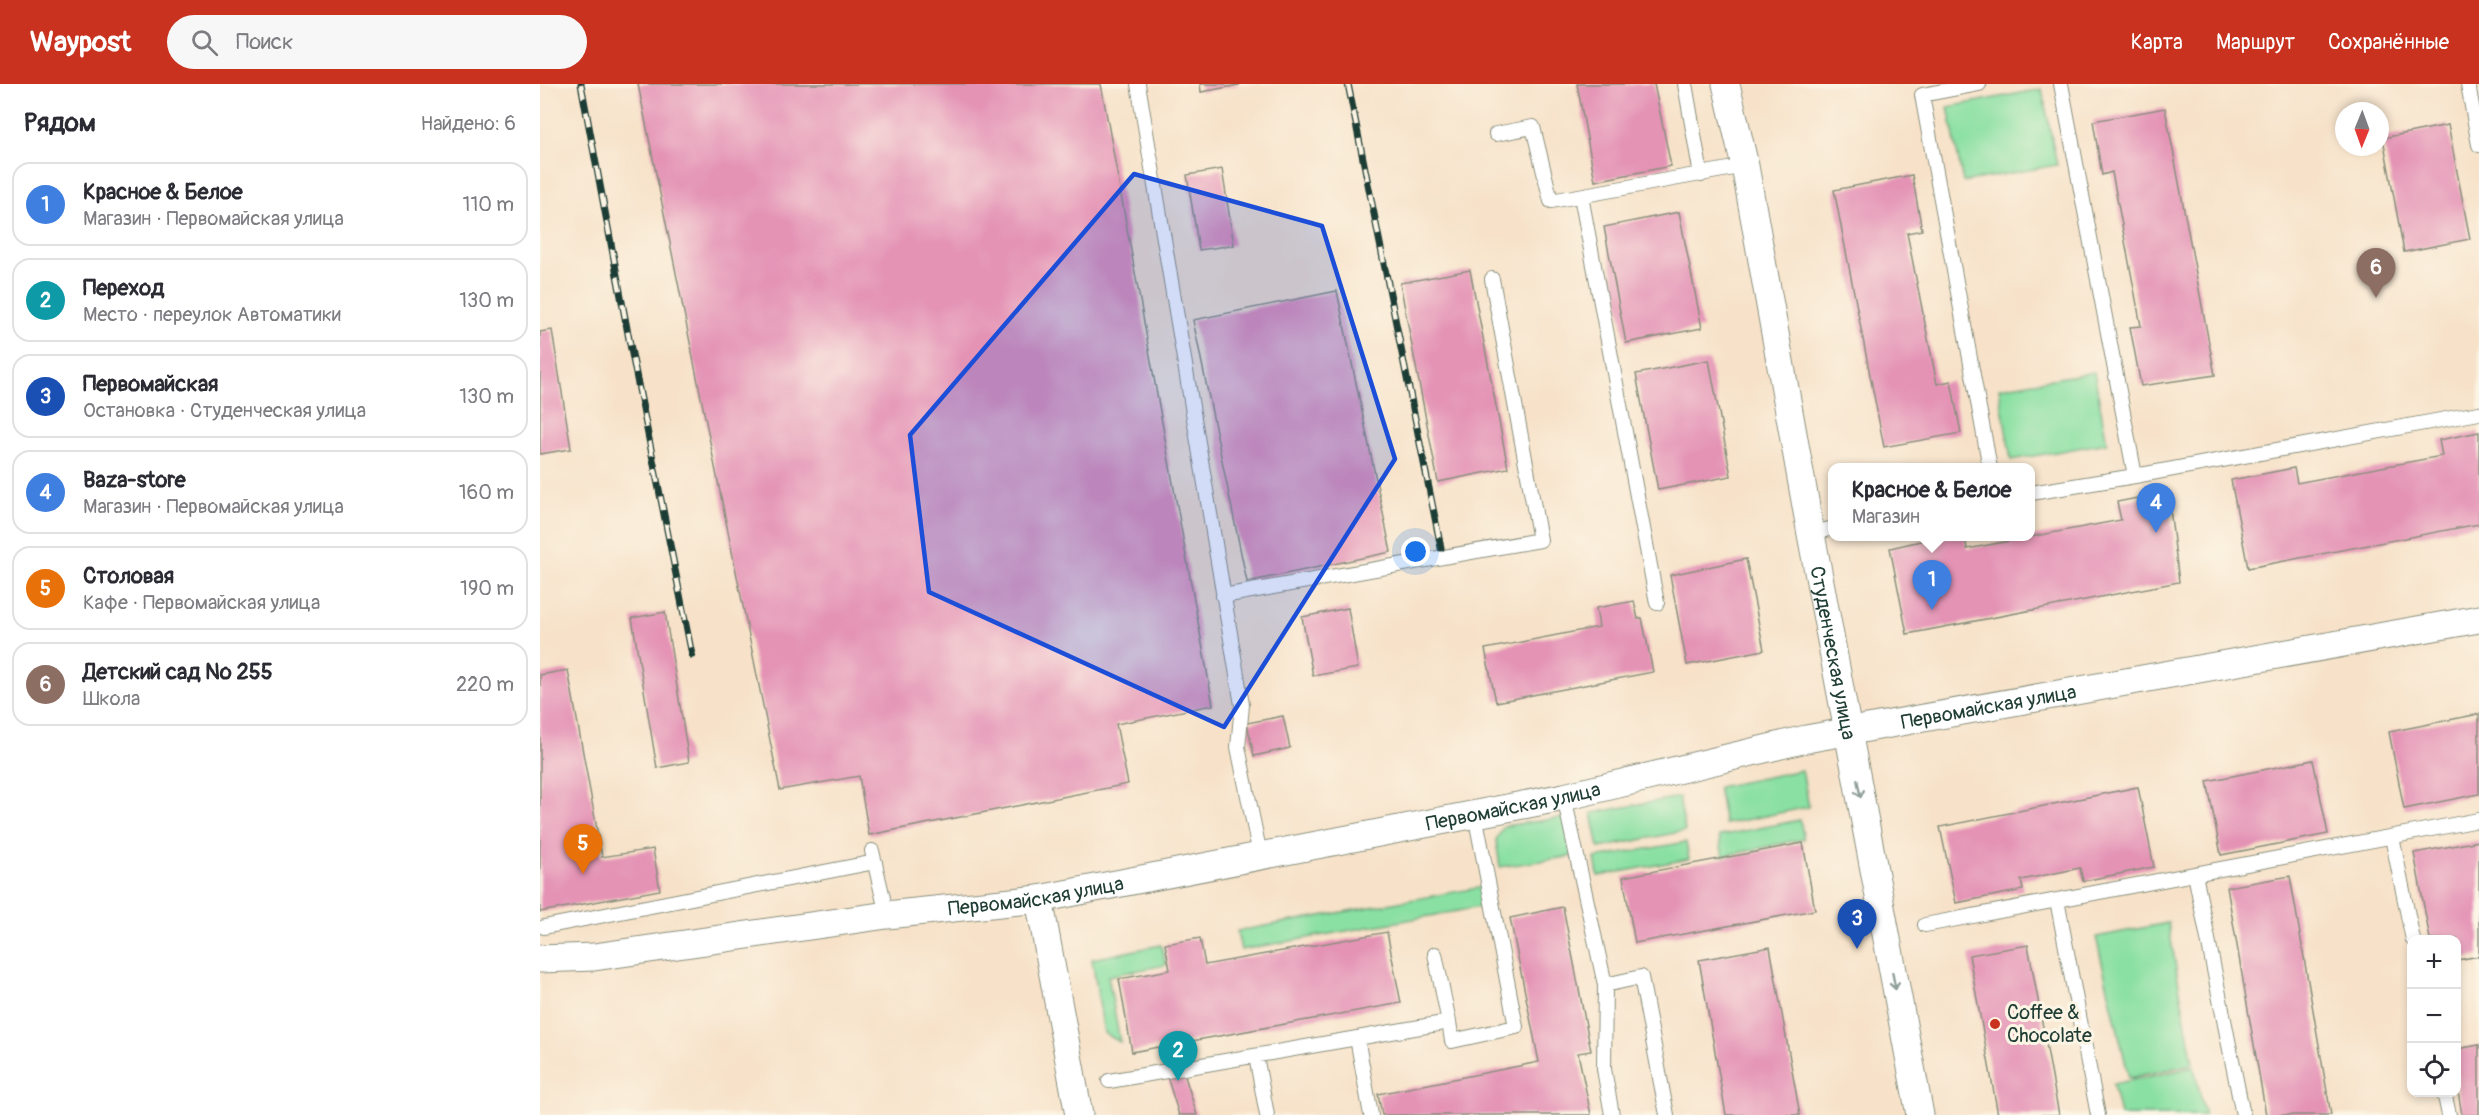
<!DOCTYPE html>
<html lang="ru">
<meta charset="utf-8">
<style>
:root{--surface:#fff;--page:#f7f7f7;--text:#2b2b33;--muted:#7c7c81;--line:#e1e1e2;--accent:#c8321e}
body{margin:0;font-family:Pangolin,sans-serif;background:var(--page);color:var(--text)}
.controls{position:absolute;right:18px;bottom:18px;display:grid;overflow:hidden;border-radius:12px;box-shadow:0 3px 9px #0003}
.controls button{width:54px;height:54px;display:grid;place-items:center;padding:0;border:0;border-bottom:2px solid var(--line);background:var(--surface);color:var(--text);font:30px sans-serif}
.compass{position:absolute;left:1795px;top:18px;width:54px;height:54px;border-radius:50%;background:var(--surface);box-shadow:0 3px 9px #0003;rotate:181deg}
.you{position:absolute;left:876px;top:468px;width:21px;height:21px;margin:-15px;border:4px solid #fff;border-radius:50%;background:#1a73e8;box-shadow:0 0 0 9px #1a73e833}
.badge{display:grid;place-items:center;width:39px;height:39px;border-radius:50%;background:var(--accent);color:#fff;font-size:20px;font-weight:700}
.pin{position:absolute;translate:-50% -50px;filter:drop-shadow(0 2px 3px #0008)}
.pin::after{content:'';position:absolute;top:32px;width:21px;height:18px;background:inherit;clip-path:polygon(0 0,100% 0,50% 100%)}
.popup{position:absolute;left:1288px;top:379px;width:207px;height:78px;box-sizing:border-box;display:grid;place-content:center;border-radius:12px;background:var(--surface);filter:drop-shadow(0 2px 4px #0005);font-size:20px;white-space:nowrap;color:var(--muted)}
.popup b{font-size:22px;color:var(--text)}
.popup::after{content:'';position:absolute;left:50%;top:100%;margin-left:-12px;border:12px solid transparent;border-top-color:var(--surface)}
.list{margin:0;padding:0;list-style:none}
h2{display:flex;justify-content:space-between;align-items:center;height:78px;margin:0;padding:0 24px;font-size:26px}
h2 small{font-size:20px;font-weight:400;color:var(--muted)}
.list li{display:grid;grid-template-columns:39px 1fr auto;gap:18px;align-items:center;box-sizing:border-box;height:84px;margin:0 12px 12px;padding:0 12px;border:2px solid var(--line);border-radius:18px}
.list b{display:block;font-size:22px;white-space:nowrap}
.list p{margin:0;font-size:20px;white-space:nowrap;color:var(--muted)}
.list em{font-size:20px;font-style:normal;color:var(--muted)}
.icon{flex:none;width:33px;height:33px;fill:none;stroke:currentColor;stroke-width:2;stroke-linecap:round;stroke-linejoin:round}
.map{position:relative;flex:none;width:1939px;height:1031px;overflow:hidden}
header{display:flex;align-items:center;gap:36px;box-sizing:border-box;height:84px;padding:0 30px;background:var(--accent);color:#fff}
header strong{font-size:28px}
nav{display:flex;gap:33px;margin-inline-start:auto;font-size:21px}
.search{width:420px;height:54px;background:var(--page);display:flex;align-items:center;gap:15px;box-sizing:border-box;padding:0 21px;border-radius:33px;color:var(--muted);font-size:22px}
main{display:flex}
aside{flex:1;background:var(--surface)}
.map>svg:first-child{display:block}
.green{fill:#8ae0a3;stroke:#548e6c;stroke-width:1.5}
.building{fill:#e493b5}
.lines{fill:none;stroke-linecap:round;stroke-linejoin:round}
.lane-casing{stroke:#8b907e;stroke-width:16}
.street-casing{stroke:#8b907e;stroke-width:29}
.lane{stroke:#fff;stroke-width:14}
.street{stroke:#fff;stroke-width:27}
.rail-casing{stroke:#1f3d34;stroke-width:7}
.rail{stroke:#fcf5e5;stroke-width:4.5;stroke-dasharray:14;stroke-linecap:butt}
.oneway{stroke:#8f9e9a}
.marked{fill:#1d4ed8;fill-opacity:0.2;stroke:#1d4ed8;stroke-width:4.5;stroke-linejoin:round}
.poi-dot{fill:#c8321e;stroke:#fcf5e5;stroke-width:2}
.labels{text-anchor:middle;stroke-width:6;stroke-linejoin:round;paint-order:stroke}
.street-label{font-size:20px;fill:#1f3d34;stroke:#fcf5e5}
.poi-label{font-size:20px;fill:#1f3d34;stroke:#fcf5e5;text-anchor:start}
</style>
<header>
<strong>Waypost</strong>
<div class="search"><svg class="icon" aria-label="search" viewBox="0 0 24 24"><circle cx="10" cy="10" r="6"/><path d="M15 15l6 6"/></svg>Поиск</div>
<nav><a>Карта</a><a>Маршрут</a><a>Сохранённые</a></nav>
</header>
<main>
<aside>
<h2>Рядом<small>Найдено: 6</small></h2>
<ul class="list">
<li><span class="badge" style="background:#3f7fe0">1</span><div><b>Красное &amp; Белое</b><p>Магазин · Первомайская улица</p></div><em>110 m</em></li>
<li><span class="badge" style="background:#0f9aa8">2</span><div><b>Переход</b><p>Место · переулок Автоматики</p></div><em>130 m</em></li>
<li><span class="badge" style="background:#1a4fb4">3</span><div><b>Первомайская</b><p>Остановка · Студенческая улица</p></div><em>130 m</em></li>
<li><span class="badge" style="background:#3f7fe0">4</span><div><b>Baza-store</b><p>Магазин · Первомайская улица</p></div><em>160 m</em></li>
<li><span class="badge" style="background:#e8710a">5</span><div><b>Столовая</b><p>Кафе · Первомайская улица</p></div><em>190 m</em></li>
<li><span class="badge" style="background:#8d6e63">6</span><div><b>Детский сад № 255</b><p>Школа</p></div><em>220 m</em></li>
</ul>
</aside>
<div class="map">
<svg width="1939" height="1031" viewBox="0 0 1939 1031">
<rect width="100%" height="100%" fill="#fcf5e5"/>
<filter id="ink" filterUnits="userSpaceOnUse"><feTurbulence type="fractalNoise" baseFrequency=".0167" numOctaves="2"/><feDisplacementMap in="SourceGraphic" scale="12" xChannelSelector="R" yChannelSelector="G"/><feConvolveMatrix kernelMatrix="1 2 1 2 8 2 1 2 1" color-interpolation-filters="sRGB"/></filter>
<filter id="wash" filterUnits="userSpaceOnUse"><feTurbulence type="fractalNoise" baseFrequency=".008" numOctaves="4" result="noise"/><feDisplacementMap in="SourceGraphic" scale="24" xChannelSelector="R" yChannelSelector="G"/><feGaussianBlur stdDeviation="1.35" result="paint"/><feColorMatrix in="noise" values="0 0 0 0 0 0 0 0 0 0 0 0 0 0 0 0 0 1.4 0 .05"/><feComposite in="paint" operator="in"/></filter>
<g filter="url(#wash)">
<rect width="100%" height="100%" fill="#f7e2c9"/>
<!-- green -->
<path class="green" d="M1502 5 1517 81 1423 98 1408 23Z
M1554 288 1567 359 1471 376 1459 304Z
M1262 686 1269 723 1185 740 1178 703Z
M1139 713 1145 747 1059 764 1052 729Z
M1026 733 1033 772 960 783 956 756 964 742Z
M1260 736 1264 755 1183 772 1179 752Z
M1146 758 1149 775 1058 792 1055 774Z
M942 803 946 822 701 866 697 847Z
M1628 839 1653 980 1589 994 1556 853Z
M621 861 626 881 568 892 580 958 564 949 552 875Z
M1654 983 1665 1031H1580L1573 1000Z"/>
<g id="blocks">
<!-- building -->
<path class="building" d="M98 0H561L673 621 576 640 588 700 329 751 319 692 240 706Z
M660 0H698L699 1 661 8Z
M1037 0H1114L1131 82 1055 97Z
M1625 24 1675 291 1601 302 1590 243 1601 242 1572 88 1562 91 1553 37Z
M1908 41 1930 155 1864 168 1843 54Z
M682 85 694 161 659 166 647 91Z
M1372 91 1382 146 1367 149 1397 300 1411 297 1421 349 1344 363 1294 106Z
M1139 128 1162 244 1086 259 1064 143Z
M930 186 968 384 898 398 860 199Z
M797 207 851 468 707 498 653 236Z
M12 246 31 365 0 370V248Z
M1169 276 1191 392 1118 406 1096 290Z
M1939 348V440L1708 484 1691 396 1754 384 1757 399 1831 385 1902 372 1899 356Z
M1628 408 1639 498 1367 550 1350 464 1398 453H1425L1427 465 1581 436 1577 418Z
M1206 475 1224 566 1147 581 1130 491Z
M1094 517 1098 535 1102 534 1113 588 956 618 945 565 1059 543 1056 524Z
M808 524 818 584 773 592 762 533Z
M125 528 149 678 117 684 92 534Z
M28 586 62 773 113 765 120 806 0 828V591Z
M1939 630V710L1864 725 1849 648Z
M743 632 750 664 714 672 707 639Z
M1773 676 1788 750 1681 771 1667 697Z
M1598 703 1614 783 1543 797 1540 784 1481 796 1483 806 1416 819 1400 743Z
M1939 757V872L1917 876V855H1890L1874 769Z
M1263 759 1275 826 1095 859 1083 793Z
M1750 792 1791 1031H1726L1687 803Z
M1023 823 1051 967 1038 969 1051 1031H842L838 1010 999 978 970 834Z
M847 848 861 919 635 960 657 1031H639L618 963 592 968 579 895 630 886 625 860 660 854 665 881Z
M1488 861 1519 1031H1458L1429 871Z
M1230 863 1260 1031H1186L1159 876Z
M1939 961V1031H1922L1917 1001V965Z"/>
</g>
</g>
<g filter="url(#ink)">
<use href="#blocks" fill-opacity="0" stroke="#8b907e" stroke-width="1.5"/>
<g class="lines">
<!-- lane casing -->
<g class="lane-casing">
<path id="lane" d="M598 0 702 621 698 663 720 771
M1145 0 1161 91
M1439 0 1382 11 1450 384
M1521 0 1595 392
M1928 0 1939 61
M956 50 993 43 1011 117 1205 82
M1041 112 1117 519
M1491 409 1595 392 1939 329
M1271 450 1293 444
M683 512 1000 456 952 195
M1024 713 1065 901 1101 893 1127 1031
M1852 753 1873 856
M332 767 347 831
M1655 790 1703 1031
M1517 816 1558 1031
M1385 841 1939 736
M4 843 335 778
M1065 901 1064 985 1072 1031
M909 938 912 957 976 943 935 730
M817 954 831 1031
M716 972 727 1031
M569 997 909 938 895 870
M1904 1008 1909 1031"/>
</g>
<!-- street casing -->
<g class="street-casing">
<g id="street">
<path id="s1" d="M1186 0 1205 82 1271 450 1380 1031"/>
<path d="M499 815 539 1031"/>
<path id="s2" d="M0 875 54 873 347 831 499 815 1024 713 1266 655 1939 535"/>
</g>
</g>
<!-- lane -->
<use href="#lane" class="lane"/>
<!-- street -->
<use href="#street" class="street"/>
<!-- rail casing -->
<g class="rail-casing">
<path id="rail" d="M41 0 89 255 152 571
M808 0 901 464"/>
</g>
<!-- rail -->
<use href="#rail" class="rail"/>
</g>
<!-- one-way arrows -->
<defs><path id="oneway-shaft" d="M-6 0H5M1.5-3L5.5 0L1.5 3" fill="none" stroke-width="1.6" stroke-linecap="round" stroke-linejoin="round" transform="scale(1.5)"/></defs>
<g class="oneway">
<use href="#oneway-shaft" transform="translate(1319 705) rotate(79)"/>
<use href="#oneway-shaft" transform="translate(1354 897) rotate(79)"/>
</g>
</g>
<!-- marked area -->
<path class="marked" d="M594 90 782 142 855 375 684 643 389 508 370 351Z"/>
<!-- markers -->
<circle class="poi-dot" cx="1455" cy="940" r="6"/>
<g class="labels">
<!-- street labels -->
<g class="street-label">
<text dy="7" stroke="none"><textPath href="#s1" startOffset="579">Студенческая улица</textPath></text>
<text dy="7" stroke="none"><textPath href="#s2" startOffset="1472">Первомайская улица</textPath></text>
<text dy="7" stroke="none"><textPath href="#s2" startOffset="986">Первомайская улица</textPath></text>
<text dy="7" stroke="none"><textPath href="#s2" startOffset="500">Первомайская улица</textPath></text>
</g>
<!-- poi labels -->
<g class="poi-label">
<text x="1467" y="935">Coffee &amp;<tspan x="1467" dy="23">Chocolate</tspan></text>
</g>
</g>
</svg>
<div class="controls">
<button>+</button>
<button>−</button>
<button><svg class="icon" aria-label="locate" viewBox="0 0 24 24"><circle cx="12" cy="12" r="6"/><path d="M12 2v4M12 18v4M2 12h4M18 12h4"/></svg></button>
</div>
<svg class="compass" viewBox="-18 -18 36 36"><path d="M0-13l5 13h-10z" fill="#e53935"/><path d="M0 13l5-13h-10z" fill="#7c7c81"/></svg>
<div class="you"></div>
<div class="pin badge" style="left:1392px;top:526px;background:#3f7fe0">1</div>
<div class="popup"><b>Красное &amp; Белое</b>Магазин</div>
<div class="pin badge" style="left:638px;top:997px;background:#0f9aa8">2</div>
<div class="pin badge" style="left:1317px;top:865px;background:#1a4fb4">3</div>
<div class="pin badge" style="left:1616px;top:449px;background:#3f7fe0">4</div>
<div class="pin badge" style="left:43px;top:790px;background:#e8710a">5</div>
<div class="pin badge" style="left:1836px;top:214px;background:#8d6e63">6</div>
</div>
</main>
